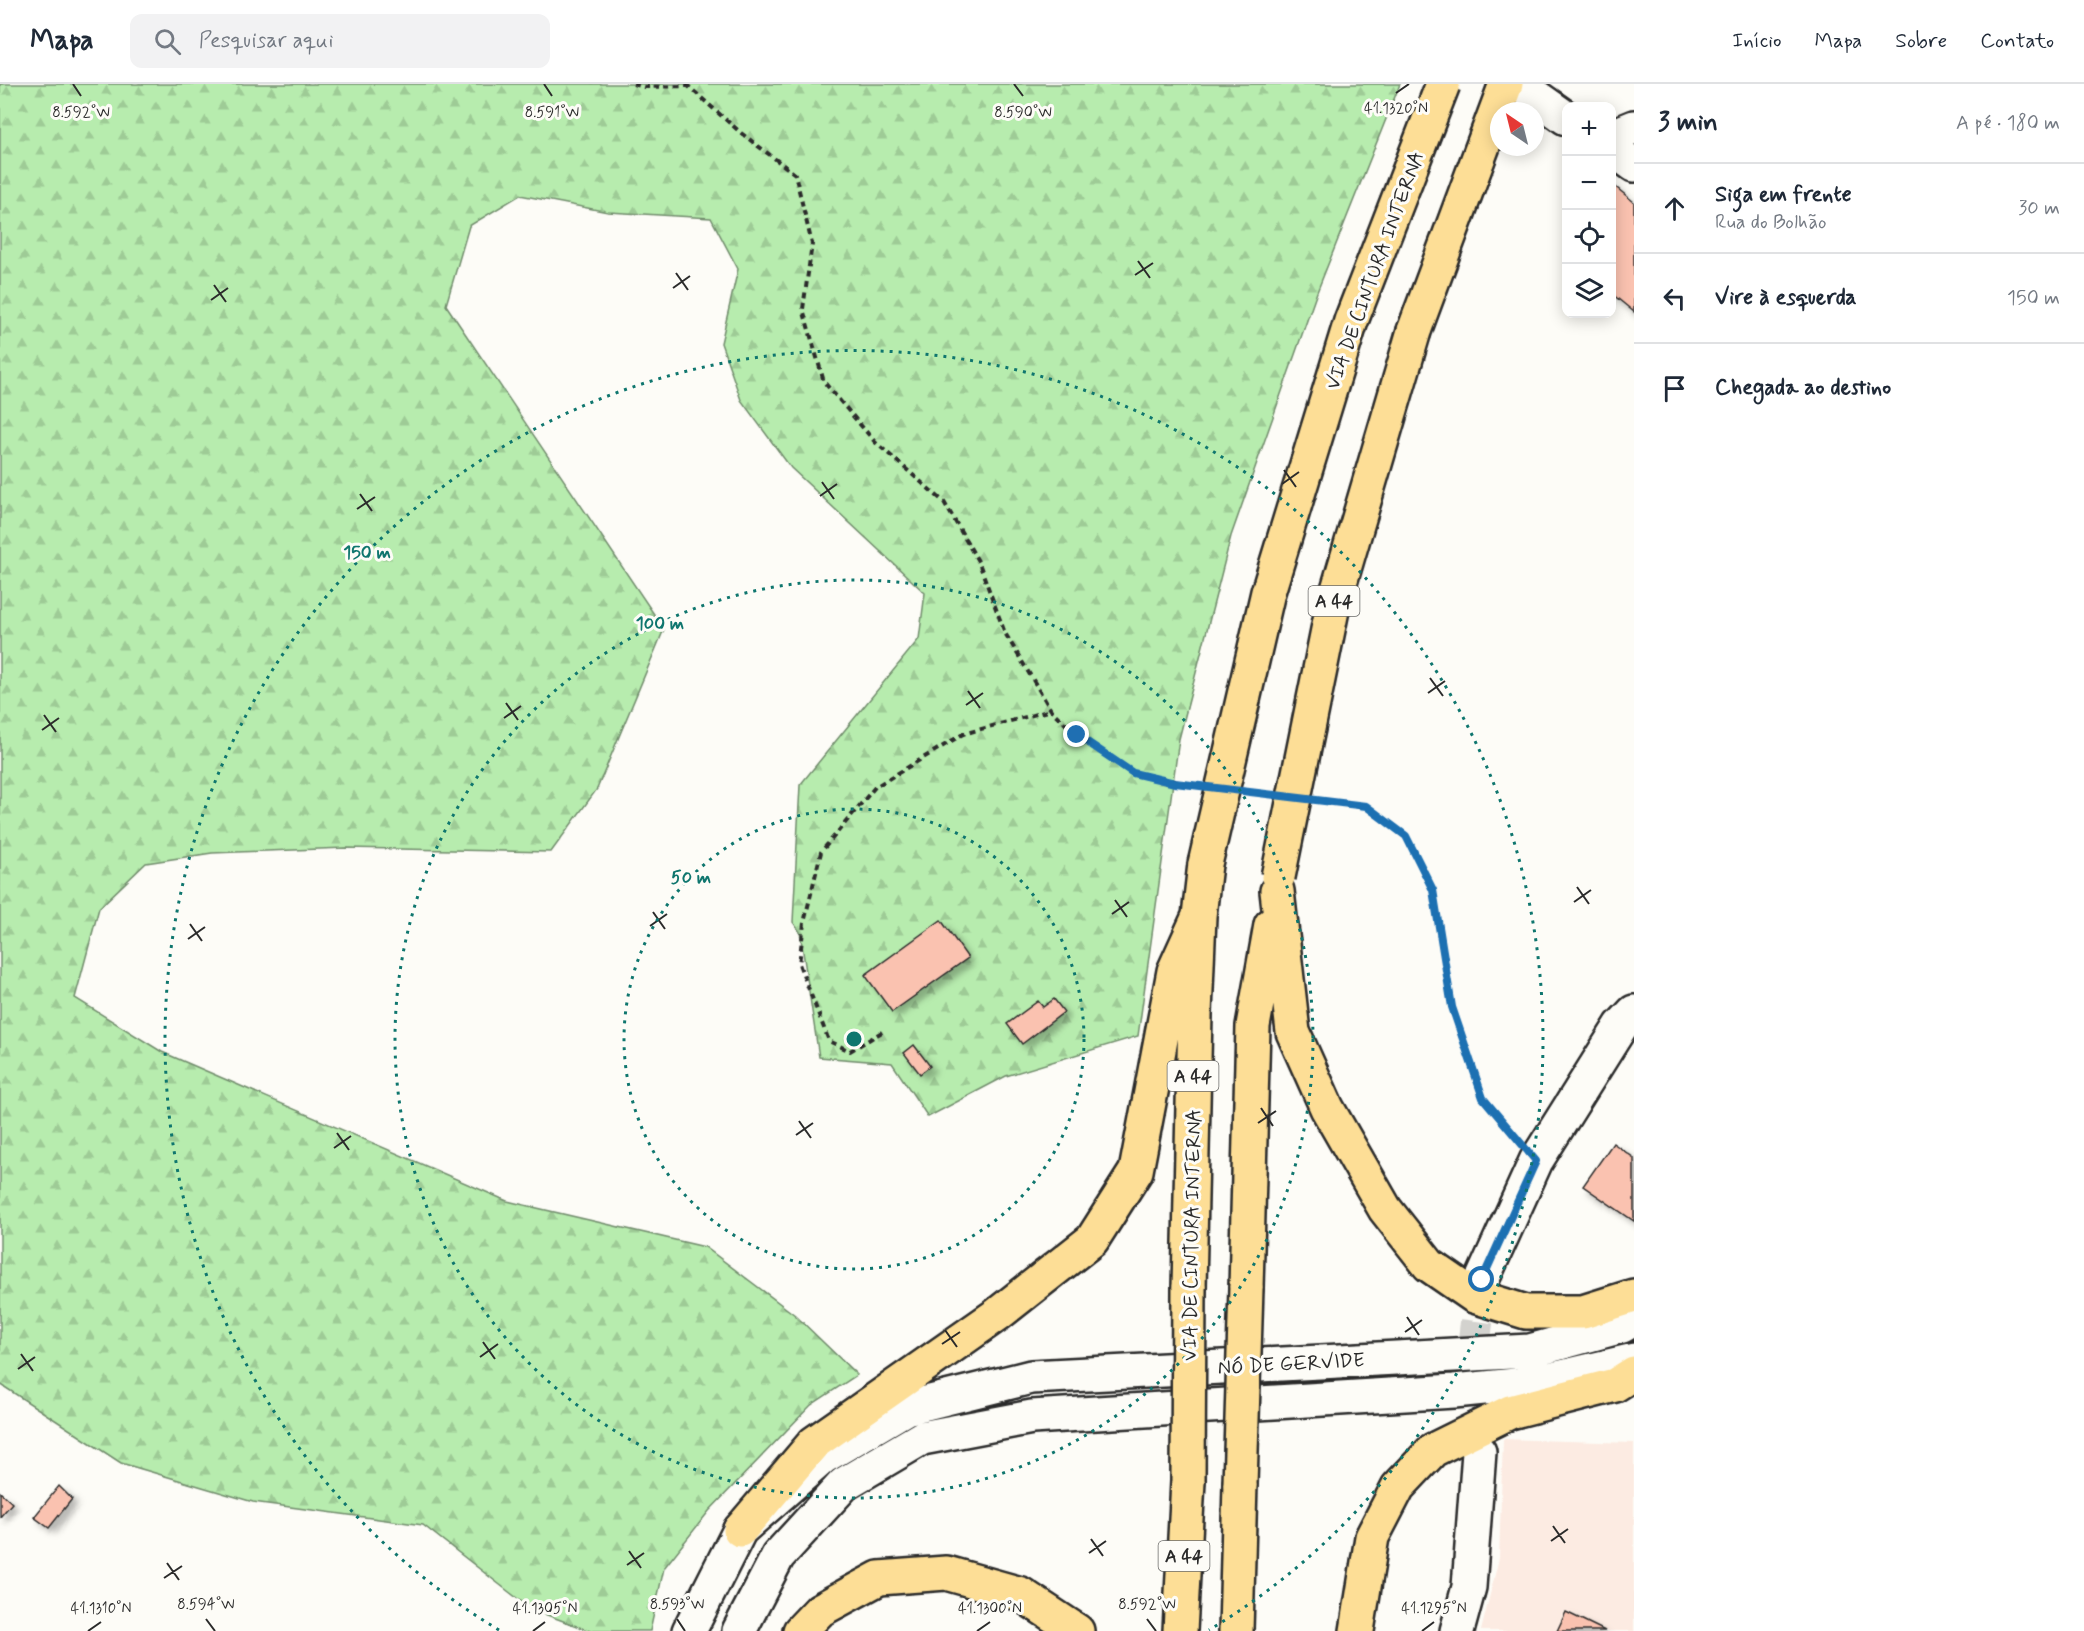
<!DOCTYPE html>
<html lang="pt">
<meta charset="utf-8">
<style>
:root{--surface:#fff;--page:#f2f2f3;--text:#1f2937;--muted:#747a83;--line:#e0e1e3}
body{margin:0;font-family:Mynerve,sans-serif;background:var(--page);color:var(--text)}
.controls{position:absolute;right:18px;top:18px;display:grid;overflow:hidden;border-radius:12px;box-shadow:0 3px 15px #0003}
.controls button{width:54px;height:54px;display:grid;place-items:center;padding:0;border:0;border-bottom:2px solid var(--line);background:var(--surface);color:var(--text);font:30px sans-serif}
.compass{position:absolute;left:1490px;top:18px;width:54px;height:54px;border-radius:50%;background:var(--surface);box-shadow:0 3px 15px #0003;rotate:325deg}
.stop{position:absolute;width:18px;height:18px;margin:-14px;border:4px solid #1f6fb2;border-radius:50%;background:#fff}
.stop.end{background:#1f6fb2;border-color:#fff;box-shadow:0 2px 6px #0008}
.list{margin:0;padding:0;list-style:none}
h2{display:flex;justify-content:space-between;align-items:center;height:78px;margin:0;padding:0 24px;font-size:26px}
h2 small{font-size:20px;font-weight:400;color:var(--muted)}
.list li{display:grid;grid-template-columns:39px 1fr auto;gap:18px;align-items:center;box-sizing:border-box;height:90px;padding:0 24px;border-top:2px solid var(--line)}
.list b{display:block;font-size:22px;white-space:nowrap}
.list p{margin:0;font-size:20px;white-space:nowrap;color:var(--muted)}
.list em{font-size:20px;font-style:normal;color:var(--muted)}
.icon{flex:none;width:33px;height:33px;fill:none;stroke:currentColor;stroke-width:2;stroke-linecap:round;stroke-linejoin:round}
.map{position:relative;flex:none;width:1634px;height:1547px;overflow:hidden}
header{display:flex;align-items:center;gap:36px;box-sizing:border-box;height:84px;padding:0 30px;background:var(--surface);border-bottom:2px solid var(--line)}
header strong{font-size:28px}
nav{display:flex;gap:33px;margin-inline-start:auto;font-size:21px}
.search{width:420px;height:54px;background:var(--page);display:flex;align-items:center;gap:15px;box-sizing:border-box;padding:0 21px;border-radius:12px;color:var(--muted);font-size:22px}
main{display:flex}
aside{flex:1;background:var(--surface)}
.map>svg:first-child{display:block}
.built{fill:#fcebe2}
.forest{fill:url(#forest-firs);stroke:#718c6c;stroke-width:1.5}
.building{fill:#fac2b0;stroke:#2b2b2b;stroke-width:1.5;filter:url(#shadow)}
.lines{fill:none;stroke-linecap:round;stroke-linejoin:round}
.street-tunnel{stroke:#d3d2ce;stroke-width:33;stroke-dasharray:33 16;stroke-linecap:butt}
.street-casing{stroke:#2b2b2b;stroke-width:38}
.secondary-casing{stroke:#2b2b2b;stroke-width:38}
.highway-casing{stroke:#2b2b2b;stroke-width:38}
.path{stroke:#2b2b2b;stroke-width:4;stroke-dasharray:6 4.5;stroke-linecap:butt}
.street{stroke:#fdfcf7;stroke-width:33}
.secondary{stroke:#fdfcf7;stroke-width:33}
.highway{stroke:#fdde96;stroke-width:33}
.highway-bridge-casing{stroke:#2b2b2b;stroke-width:38;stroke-linecap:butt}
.highway-bridge{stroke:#fdde96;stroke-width:33}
.route{stroke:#1f6fb2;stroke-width:8}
.ticks{fill:none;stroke:#2b2b2b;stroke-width:2}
.ring{fill:none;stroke:#0f766e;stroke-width:3;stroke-dasharray:3 6}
.labels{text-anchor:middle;stroke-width:6;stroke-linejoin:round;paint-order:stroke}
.shield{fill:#fdfcf7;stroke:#6a6a68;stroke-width:1.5}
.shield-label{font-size:18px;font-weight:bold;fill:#2b2b2b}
.street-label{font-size:20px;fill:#2b2b2b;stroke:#fdfcf7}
.ticks-label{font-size:15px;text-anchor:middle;fill:#2b2b2b;stroke:#fdfcf7;stroke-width:6;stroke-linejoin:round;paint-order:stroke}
.centre{fill:#0f766e;stroke:#fdfcf7;stroke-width:3}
.ring-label{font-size:18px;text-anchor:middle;font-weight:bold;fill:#0f766e;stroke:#fdfcf7;stroke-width:6;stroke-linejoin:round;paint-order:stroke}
</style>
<header>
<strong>Mapa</strong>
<div class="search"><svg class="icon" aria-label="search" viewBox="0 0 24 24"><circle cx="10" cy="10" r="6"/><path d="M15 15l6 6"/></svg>Pesquisar aqui</div>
<nav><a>Início</a><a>Mapa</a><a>Sobre</a><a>Contato</a></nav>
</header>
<main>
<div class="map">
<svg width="1634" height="1547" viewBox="0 0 1634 1547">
<defs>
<pattern id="forest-firs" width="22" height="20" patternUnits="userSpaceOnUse" patternTransform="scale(1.5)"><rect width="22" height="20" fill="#b7ecae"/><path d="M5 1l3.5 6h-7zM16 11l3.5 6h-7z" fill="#9ecb96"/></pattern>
<filter id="shadow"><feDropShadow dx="5.5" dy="5.5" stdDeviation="3" flood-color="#0004"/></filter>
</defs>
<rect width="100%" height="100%" fill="#fdfcf7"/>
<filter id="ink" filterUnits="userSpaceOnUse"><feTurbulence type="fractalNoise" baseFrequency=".0167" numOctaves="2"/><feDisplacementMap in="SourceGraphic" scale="12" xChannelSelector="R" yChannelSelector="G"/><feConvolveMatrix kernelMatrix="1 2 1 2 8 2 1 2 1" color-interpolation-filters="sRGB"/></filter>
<g filter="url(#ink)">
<!-- built -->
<path class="built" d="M1503 1355 1634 1359V1547H1481L1499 1474Z"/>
<!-- forest -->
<path class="forest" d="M0 0H1400L1317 208 1231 452 1179 655 1138 952 1006 992 928 1033 892 979 819 973 800 848 793 838 800 701 919 555 925 509 791 384 741 316 721 259 738 185 711 134 608 128 520 111 469 142 446 221 664 545 597 705 551 768 346 764 212 769 146 779 99 824 75 914 162 968 507 1117 705 1163 795 1231 857 1291 811 1321 709 1427 664 1484 650 1547H590L531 1525 423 1441 253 1418 121 1379 0 1300Z"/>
<!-- building -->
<path class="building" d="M1612 100 1634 118V228L1612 210Z
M941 836 968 874 892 928 865 891Z
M1054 915 1064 928 1022 960 1007 940 1038 917 1043 923Z
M914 961 930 982 920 990 904 969Z
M1613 1059 1634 1074V1137L1583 1102Z
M59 1402 72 1415 49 1444 34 1433Z
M0 1408 12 1419 0 1433Z
M1566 1528 1605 1547H1557Z"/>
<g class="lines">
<!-- street-tunnel -->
<path class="street-tunnel" d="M1479 1368 1475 1251 1482 1196"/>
<!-- street casing -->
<g class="street-casing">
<path id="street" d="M1518 0 1566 34
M1612 52 1634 43
M1612 65 1634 81
M1482 1196 1536 1077 1621 942 1634 928
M1457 1547 1469 1503 1479 1368"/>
</g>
<!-- secondary casing -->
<g class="secondary-casing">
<path id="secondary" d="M689 1547 740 1446 823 1373 906 1324 1031 1293 1530 1267 1622 1242 1634 1235
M739 1547 778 1472 844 1400 922 1354 1032 1333 1454 1307 1536 1299 1634 1276"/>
</g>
<!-- highway casing -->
<g class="highway-casing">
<path id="highway" d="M1414 247 1506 0
M1277 807 1293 948 1327 1024 1385 1125 1429 1181 1474 1212 1526 1228H1583L1634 1212
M1189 1204 1195 930 1199 832 1205 780
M1246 1204 1253 942 1271 841
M740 1446 814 1359 998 1230 1092 1156 1136 1087 1174 887 1199 832
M800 1547 820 1526 879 1494 946 1489 1021 1510 1077 1547
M1180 1547 1188 1397
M1236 1547 1240 1400
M1357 1547 1372 1453 1398 1403 1433 1366 1510 1328 1615 1301 1634 1289"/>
</g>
<!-- path -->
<path class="path" d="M633 0 644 3 688 2 741 49 795 90 812 160 803 225 824 298 875 358 944 418 979 479 1005 549 1051 626 1077 651 1133 689 1190 701
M1326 717 1366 722 1406 752 1433 806 1452 923 1483 1014 1515 1052
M882 948 850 967 829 957 799 880 804 839 821 768 875 703 963 650 1051 626"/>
<!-- street -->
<use href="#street" class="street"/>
<!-- secondary -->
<use href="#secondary" class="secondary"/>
<!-- highway -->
<use href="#highway" class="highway"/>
<!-- highway-bridge casing -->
<g class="highway-bridge-casing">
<path id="highway-bridge" d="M1205 780 1268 508 1351 237 1443 0
M1278 793 1332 526 1414 247
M1188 1397 1189 1204
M1240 1400 1246 1204"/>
</g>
<!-- highway-bridge -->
<use href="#highway-bridge" class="highway-bridge"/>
</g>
</g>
<g class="lines" filter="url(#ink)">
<!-- route -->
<path class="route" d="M1077 651 1133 689 1175 699 1366 722 1406 752 1433 806 1452 923 1483 1014 1536 1077 1482 1196"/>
</g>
<!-- ticks -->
<path class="ticks" d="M73 0 81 12M544 0 552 12M1014 0 1023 12M1396 9 1409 0M1138 177 1150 194M676 189 688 206M1135 191 1153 179M214 201 226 218M673 204 690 192M211 216 228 204M1284 386 1296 403M822 398 834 415M1282 400 1299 388M360 410 372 427M820 412 837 400M357 425 375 413M1430 594 1443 612M968 607 980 624M1428 609 1445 597M506 619 518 636M966 621 983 609M44 631 56 648M504 634 521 622M42 646 59 634M1577 803 1589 820M1115 816 1127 833M1574 818 1591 806M653 828 665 845M1112 830 1129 818M190 840 202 857M650 842 667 830M188 855 205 843M1261 1024 1273 1042M799 1037 811 1054M1258 1039 1276 1027M337 1049 349 1066M796 1051 813 1039M334 1064 351 1052M1407 1233 1419 1251M945 1246 957 1263M1405 1248 1422 1236M483 1258 495 1275M942 1260 960 1248M21 1270 33 1287M480 1273 498 1260M18 1285 35 1273M1553 1442 1565 1459M1091 1455 1103 1472M1551 1457 1568 1445M629 1467 641 1484M1089 1469 1106 1457M167 1479 179 1496M627 1481 644 1469M164 1494 182 1482M206 1535 215 1547M677 1535 685 1547M1147 1535 1156 1547M88 1547 101 1538M533 1547 545 1538M977 1547 990 1538M1422 1547 1434 1538"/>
<!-- distance rings -->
<g class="ring">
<circle cx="854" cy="955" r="230"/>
<circle cx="854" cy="955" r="459"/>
<path d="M499 1546A689 689 0 1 1 1209 1546"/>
</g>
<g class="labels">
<!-- shield labels -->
<g class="shield">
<rect x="1308.5" y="502" width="51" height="30" rx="4.5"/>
<rect x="1167.5" y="977" width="51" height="30" rx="4.5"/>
<rect x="1158.5" y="1457" width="51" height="30" rx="4.5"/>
</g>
<g class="shield-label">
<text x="1334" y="523">A 44</text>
<text x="1193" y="998">A 44</text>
<text x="1184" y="1478">A 44</text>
</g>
<!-- street labels -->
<g class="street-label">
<text transform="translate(1374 186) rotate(-70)" y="7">VIA DE CINTURA INTERNA</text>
<text transform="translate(1191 1151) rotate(-89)" y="7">VIA DE CINTURA INTERNA</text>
<text transform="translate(1291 1279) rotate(-3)" y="7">NÓ DE GERVIDE</text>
</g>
</g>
<g class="ticks-label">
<text x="1396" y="29">41.1320°N</text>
<text x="552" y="33">8.591°W</text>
<text x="81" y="33">8.592°W</text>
<text x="1023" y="33">8.590°W</text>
<text x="206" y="1525">8.594°W</text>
<text x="677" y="1525">8.593°W</text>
<text x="1147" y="1525">8.592°W</text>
<text x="101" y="1529">41.1310°N</text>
<text x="545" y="1529">41.1305°N</text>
<text x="990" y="1529">41.1300°N</text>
<text x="1434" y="1529">41.1295°N</text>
</g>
<circle cx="854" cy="955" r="9" class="centre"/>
<g class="ring-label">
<text x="367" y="474">150 m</text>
<text x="660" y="545">100 m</text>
<text x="691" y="799">50 m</text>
</g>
</svg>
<div class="controls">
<button>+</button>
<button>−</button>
<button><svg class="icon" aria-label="locate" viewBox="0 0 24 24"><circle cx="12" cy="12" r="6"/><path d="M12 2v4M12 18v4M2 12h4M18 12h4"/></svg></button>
<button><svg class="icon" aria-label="layers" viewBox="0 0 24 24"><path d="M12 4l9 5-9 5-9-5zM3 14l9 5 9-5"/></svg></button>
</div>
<svg class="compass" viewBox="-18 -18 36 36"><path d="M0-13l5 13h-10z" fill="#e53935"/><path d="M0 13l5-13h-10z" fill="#747a83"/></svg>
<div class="stop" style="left:1482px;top:1196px"></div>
<div class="stop end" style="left:1077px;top:651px"></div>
</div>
<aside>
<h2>3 min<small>A pé · 180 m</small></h2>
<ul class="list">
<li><svg class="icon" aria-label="ahead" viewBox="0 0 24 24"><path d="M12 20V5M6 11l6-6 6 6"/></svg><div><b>Siga em frente</b><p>Rua do Bolhão</p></div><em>30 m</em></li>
<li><svg class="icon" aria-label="left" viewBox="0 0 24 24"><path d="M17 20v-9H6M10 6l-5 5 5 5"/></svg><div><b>Vire à esquerda</b></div><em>150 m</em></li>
<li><svg class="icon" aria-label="arrive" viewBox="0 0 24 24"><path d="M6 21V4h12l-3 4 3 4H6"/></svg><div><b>Chegada ao destino</b></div></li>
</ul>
</aside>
</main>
